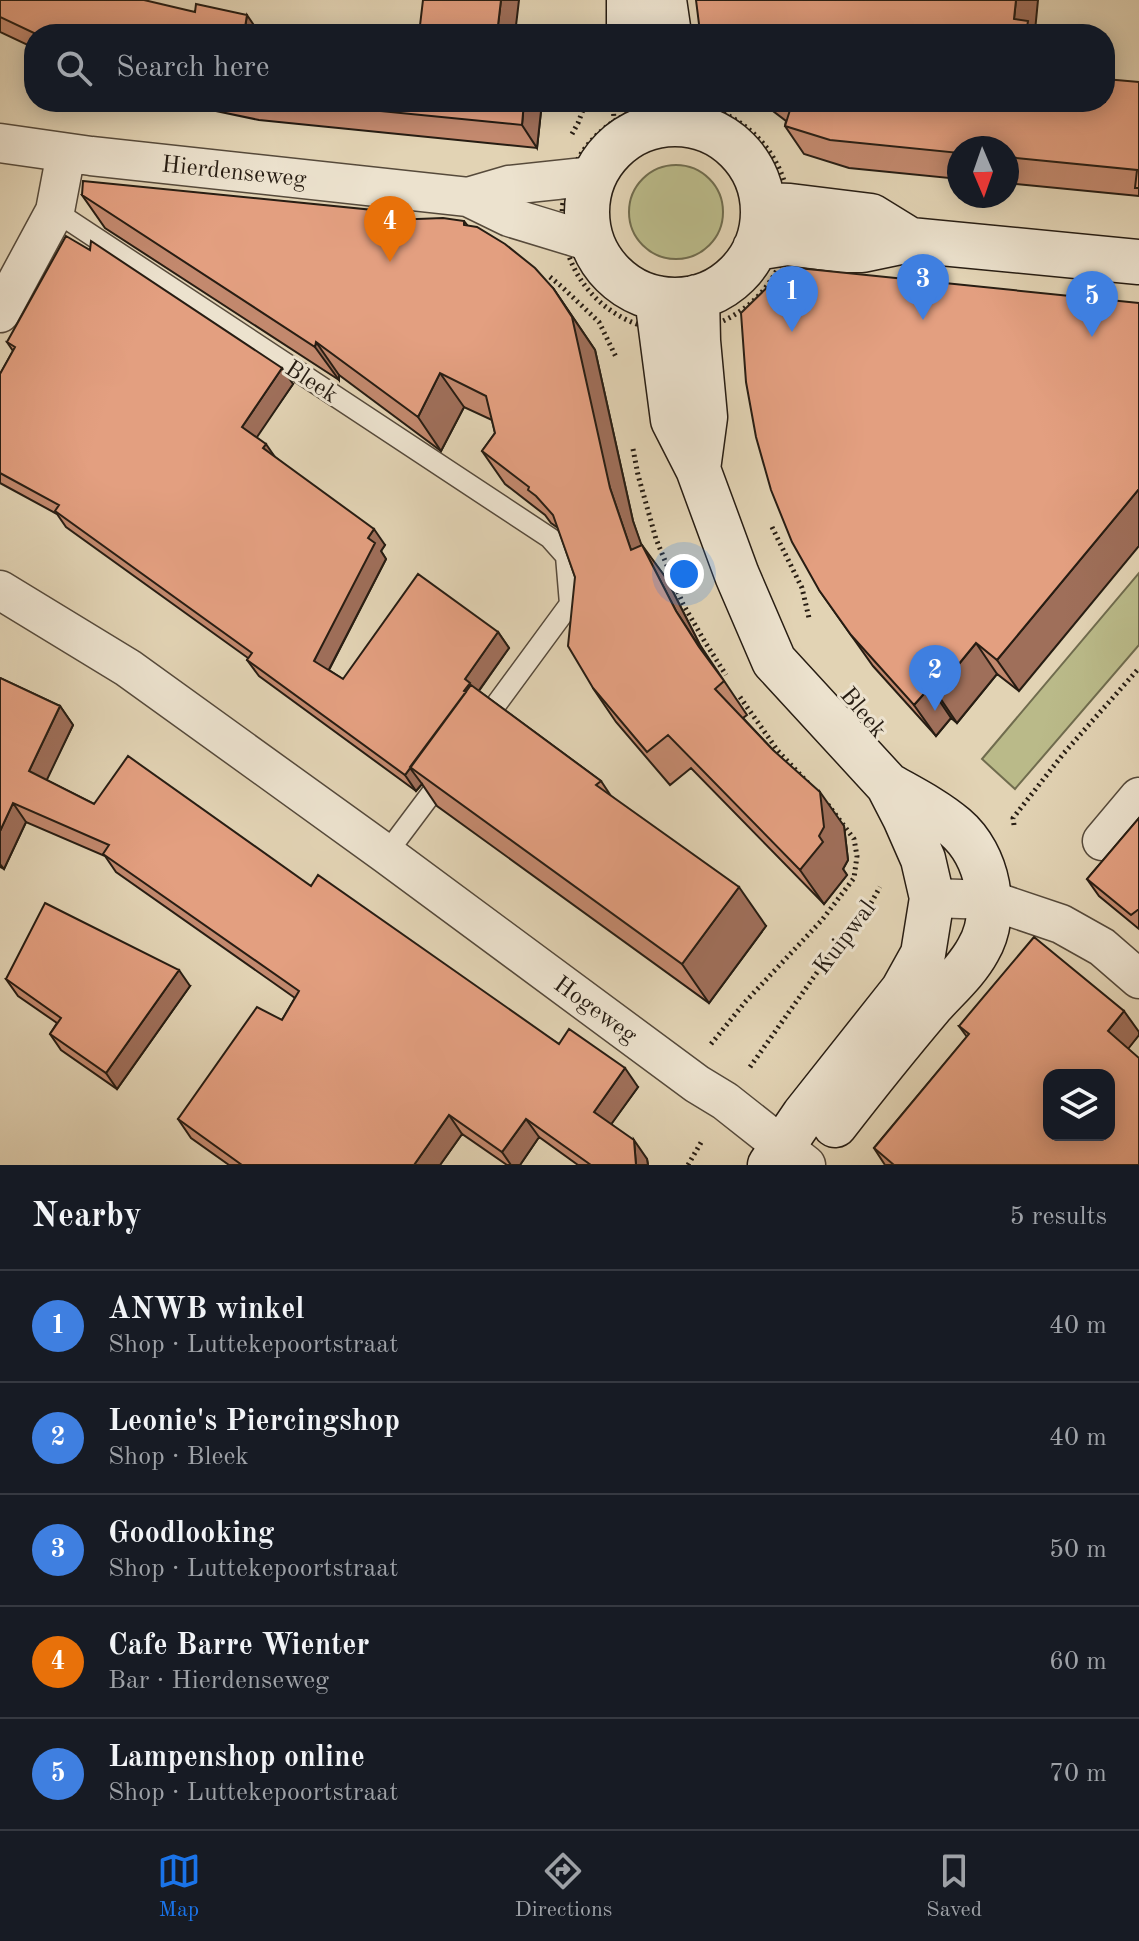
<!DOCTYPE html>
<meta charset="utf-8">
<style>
:root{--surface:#171b24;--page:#242831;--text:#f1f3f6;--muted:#9ea1a6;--line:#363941;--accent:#1a73e8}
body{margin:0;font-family:"Old Standard TT",serif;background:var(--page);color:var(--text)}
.controls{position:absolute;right:24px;bottom:24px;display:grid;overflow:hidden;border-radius:16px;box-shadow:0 4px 20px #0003}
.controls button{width:72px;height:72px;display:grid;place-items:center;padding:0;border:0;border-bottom:2px solid var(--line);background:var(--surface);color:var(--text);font:40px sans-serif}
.compass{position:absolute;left:947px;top:136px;width:72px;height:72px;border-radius:50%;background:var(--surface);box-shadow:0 4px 20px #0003;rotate:178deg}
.you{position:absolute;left:684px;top:574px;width:28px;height:28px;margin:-20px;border:6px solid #fff;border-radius:50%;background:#1a73e8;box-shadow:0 0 0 12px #1a73e833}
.badge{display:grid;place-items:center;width:52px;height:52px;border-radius:50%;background:var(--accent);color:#fff;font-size:26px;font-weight:700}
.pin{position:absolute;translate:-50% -66px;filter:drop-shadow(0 2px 4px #0008)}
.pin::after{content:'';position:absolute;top:42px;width:28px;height:24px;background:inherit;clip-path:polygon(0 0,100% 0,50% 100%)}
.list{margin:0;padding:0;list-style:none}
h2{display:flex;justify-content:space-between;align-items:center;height:104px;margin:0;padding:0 32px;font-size:34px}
h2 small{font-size:26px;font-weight:400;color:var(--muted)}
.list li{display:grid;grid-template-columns:52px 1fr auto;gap:24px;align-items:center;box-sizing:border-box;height:112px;padding:0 32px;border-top:2px solid var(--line)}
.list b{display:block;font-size:30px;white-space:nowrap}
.list p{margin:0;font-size:26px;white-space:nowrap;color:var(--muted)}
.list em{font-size:26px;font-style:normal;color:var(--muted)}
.icon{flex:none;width:44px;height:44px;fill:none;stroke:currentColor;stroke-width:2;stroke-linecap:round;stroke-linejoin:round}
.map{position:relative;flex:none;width:1139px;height:1165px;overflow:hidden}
.search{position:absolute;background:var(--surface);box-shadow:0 4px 20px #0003;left:24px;right:24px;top:24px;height:88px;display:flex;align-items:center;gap:20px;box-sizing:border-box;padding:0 28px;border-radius:32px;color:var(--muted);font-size:30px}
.sheet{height:664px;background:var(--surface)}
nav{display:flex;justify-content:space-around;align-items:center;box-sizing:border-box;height:112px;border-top:2px solid var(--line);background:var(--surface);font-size:22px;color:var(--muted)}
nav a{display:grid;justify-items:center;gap:4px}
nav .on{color:var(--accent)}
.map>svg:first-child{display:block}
.green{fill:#baba89;stroke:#706c4e;stroke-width:2}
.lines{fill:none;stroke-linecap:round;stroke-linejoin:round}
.lane-casing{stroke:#564a3b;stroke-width:23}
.street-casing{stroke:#564a3b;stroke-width:41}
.secondary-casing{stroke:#271d13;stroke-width:47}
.path{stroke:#271d13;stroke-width:5;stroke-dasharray:2 4;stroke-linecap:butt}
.lane{stroke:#ece2ce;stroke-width:20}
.street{stroke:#ece2ce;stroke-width:38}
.secondary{stroke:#ece2ce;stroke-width:44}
.wall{fill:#c3896e;stroke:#271d13;stroke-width:2}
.shaded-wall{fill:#9f6f5a;stroke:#271d13;stroke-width:2}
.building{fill:#e39f80;stroke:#271d13;stroke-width:2;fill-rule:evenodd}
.labels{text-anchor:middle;stroke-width:6;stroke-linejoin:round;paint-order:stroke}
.street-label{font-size:24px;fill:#271d13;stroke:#ece2ce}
</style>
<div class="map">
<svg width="1139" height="1165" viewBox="0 0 1139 1165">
<rect width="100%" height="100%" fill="#e2d3b4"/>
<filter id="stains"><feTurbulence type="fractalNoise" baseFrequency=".0025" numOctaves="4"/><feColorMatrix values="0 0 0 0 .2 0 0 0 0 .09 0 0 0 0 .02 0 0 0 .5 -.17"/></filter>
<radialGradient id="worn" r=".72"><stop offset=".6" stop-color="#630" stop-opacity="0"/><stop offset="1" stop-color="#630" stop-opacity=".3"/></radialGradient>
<!-- green -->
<path class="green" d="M629 212a47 47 0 1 1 94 0a47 47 0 1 1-94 0Z
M1139 573V645L1015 789 982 759Z"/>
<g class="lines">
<!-- lane casing -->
<g class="lane-casing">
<path id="lane" d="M55 211 550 538 566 556 570 604 481 725
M386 854 446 774"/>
</g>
<!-- street casing -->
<g class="street-casing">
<path id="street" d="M0 143 91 156 468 197 509 217 591 242
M468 197 509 185 594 176
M0 313 55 211 66 153
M0 590 128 668 386 854 697 1084 725 1101 806 1165
M1102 841 1139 797
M932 898 990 900 1061 924 1102 947 1139 979"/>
</g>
<!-- secondary casing -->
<g class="secondary-casing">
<path id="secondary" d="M629 0V34
M664 0 669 34
M587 212a88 88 0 1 1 176 0a88 88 0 1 1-176 0Z
M763 205 790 206 871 216 910 240
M755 248 787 243 842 250H862L910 240 1139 262
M697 297 698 341 705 417 698 469
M657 298 673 420 698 469 737 575 774 661 888 785 905 818 923 859 932 898 923 954 903 990 804 1115 770 1165
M835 1125C866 1085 898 1045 931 1006 947 988 966 972 978 950 1000 913 988 855 955 827 935 810 911 798 888 785"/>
</g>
<!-- path -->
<path class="path" d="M613 102 614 121
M562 217a114 114 0 1 1 228 0a114 114 0 1 1-228 0Z
M572 134 578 123 586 102
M550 277 561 286 599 322 616 357
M633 449 638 475 656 539 683 604 705 642 726 675
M772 527 802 588 809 618
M740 697 778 751 808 783
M1014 825 1013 818 1064 753 1139 668
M711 1044 746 1001 822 920 854 878 857 856 854 839 826 802
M750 1067 828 957 867 910 880 887
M688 1165 703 1139"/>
<!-- lane -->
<use href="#lane" class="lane"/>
<!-- street -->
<use href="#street" class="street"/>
<!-- secondary -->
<use href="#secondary" class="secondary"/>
</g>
<!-- wall -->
<path class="wall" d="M0 0 260 34H34V48L0 32Z
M1139 82V196L1007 183V148H959V179L849 168 804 154 785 126 786 121 761 102H1105Z
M173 102H542L537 148 259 120Z
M82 195 393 212 398 220 464 221 468 226 553 288 595 350 633 521 641 545 666 578 700 645 747 715 743 718 844 826 848 860 843 869 847 875 824 904 691 768 670 785 616 722 593 688 575 577 558 528 551 523 545 515 505 484 482 451 495 433 492 420 464 407 441 451 339 375V380L105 228Z
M788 267 1019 691 997 674 957 723 951 718 936 736 873 666 819 590Z
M7 342 293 384 256 437 275 457 385 545 381 551 386 559 329 670 343 679 498 632 509 648 479 691 601 781 611 796 766 926 709 1003 437 806 422 784 416 791 259 676 247 660 248 658 66 527 57 514 0 483V374L13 351Z
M0 678 60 706 73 725 46 780 94 804 311 886 559 1044 638 1087 611 1124 647 1159 648 1165H578L539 1137 520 1165H507L462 1134 440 1165H229L191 1138 178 1119 282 1020 295 998 116 872 105 856 26 822 4 869 0 867Z
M1139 818V929L1099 896 1087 879Z
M6 979 190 986 117 1089 61 1050 50 1034 57 1023 18 996Z
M959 1026 1139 1032V1035L1128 1048 1139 1165H885L874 1148 967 1037Z"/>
<!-- shaded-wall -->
<path class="shaded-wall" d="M501 0H519L515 34H497Z
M1016 0H1038L1035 31 1037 34H1024L1014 19Z
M247 15 260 34H244Z
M524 102H542L537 148 522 125Z
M553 288 595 350 633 521 655 583 631 550 610 488Z
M316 342 339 375V380L315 347Z
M282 368 293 384 253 443 242 427Z
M440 373 464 407 441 451 418 417Z
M266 444 277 460 263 448Z
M1139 489V546L1019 691 997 660Z
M374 529 385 545 381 551 386 559 325 677 314 661 368 538Z
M642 545 666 578 700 645 722 681 676 611Z
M498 632 509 648 477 693 464 691 465 679Z
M976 643 997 674 957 723 936 692Z
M930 687 951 718 936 736 914 705Z
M60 706 73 725 42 790 29 771Z
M410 768 422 784 416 791 405 775Z
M820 792 844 826 848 860 843 869 847 875 824 904 800 870 819 836Z
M13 803 26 822 4 869 0 864V831Z
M739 887 766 926 709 1003 682 964Z
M179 970 190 986 117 1089 106 1073Z
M1124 1011 1139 1032V1035L1124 1054 1108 1031Z
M625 1068 638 1087 607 1130 594 1112Z
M449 1115 462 1134 440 1165H414Z
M526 1119 539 1137 520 1165H511L502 1152Z
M634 1140 647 1159 648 1165H636Z"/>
<!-- building -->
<path class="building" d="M0 0H144L195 12 196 4 247 15 244 34H36L0 17Z
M423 0H501L497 34H419Z
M696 0H1016L1014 19 1028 21 1026 34H703L699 24Z
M1105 79 1139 82V188H1135L1137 170 1007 157V148H959V153L830 140 785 126 790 110 779 102H1105Z
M289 102H524L522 125Z
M83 181 393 212 392 220 443 218 464 221V225L477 227 505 244 535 268 553 288 572 317 610 488 631 550 642 545 676 611 699 647 724 681 715 689 773 750 820 792 824 827 819 836 823 842 800 870 668 735 647 752 593 688 568 646 575 577 553 515 536 496 528 490 529 487 482 451 495 433 486 396 440 373 418 417 316 342 315 347 82 195Z
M66 236 90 250 91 241 282 368 242 427 266 444 263 448 374 529 368 538 375 543 314 661 343 679 418 574 498 632 465 679 470 683 464 691 466 692 405 775 247 660 252 653 55 511 59 505 0 473V374L15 347 7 342Z
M788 267 1139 303V489L997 660 976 643 936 692 930 687 914 705 851 635 819 590 792 542 771 490 756 437 746 382 741 313Z
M0 678 60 706 29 771 94 804 128 756 311 886 318 875 559 1044 569 1029 625 1068 594 1112 634 1140 636 1165H591L526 1119 502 1152 449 1115 414 1165H242L178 1119 257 1007 282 1020 299 991 103 854 109 845 13 803 0 831Z
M471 685 601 781 596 785 739 887 682 964 410 767Z
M1139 818V909L1131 915 1087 879Z
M45 903 179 970 106 1073 50 1034 61 1018 6 979Z
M1034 937 1124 1011 1108 1031 1139 1058V1165H894L874 1148 969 1034 959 1026ZM1049 1075H1109V1135H1049Z"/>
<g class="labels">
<!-- street labels -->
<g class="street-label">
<text transform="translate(234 171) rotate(6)" y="8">Hierdenseweg</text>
<text transform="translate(312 381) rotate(33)" y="8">Bleek</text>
<text transform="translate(864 712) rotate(50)" y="8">Bleek</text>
<text transform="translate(844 937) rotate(-53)" y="8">Kuipwal</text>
<text transform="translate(596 1009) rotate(36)" y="8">Hogeweg</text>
</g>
</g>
<rect width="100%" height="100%" filter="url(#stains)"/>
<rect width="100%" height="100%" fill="url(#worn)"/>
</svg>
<div class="controls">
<button><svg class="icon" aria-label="layers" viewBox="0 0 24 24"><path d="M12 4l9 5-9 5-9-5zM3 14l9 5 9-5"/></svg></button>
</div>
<svg class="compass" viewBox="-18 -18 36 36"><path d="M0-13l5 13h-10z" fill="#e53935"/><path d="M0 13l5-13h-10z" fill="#9ea1a6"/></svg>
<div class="you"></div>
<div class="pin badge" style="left:792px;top:332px;background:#3f7fe0">1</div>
<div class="pin badge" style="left:935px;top:711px;background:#3f7fe0">2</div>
<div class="pin badge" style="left:923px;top:320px;background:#3f7fe0">3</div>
<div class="pin badge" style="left:390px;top:262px;background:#e8710a">4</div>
<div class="pin badge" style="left:1092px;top:337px;background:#3f7fe0">5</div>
<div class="search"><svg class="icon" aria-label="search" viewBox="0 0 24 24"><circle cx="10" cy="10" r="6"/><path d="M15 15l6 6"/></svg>Search here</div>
</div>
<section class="sheet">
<h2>Nearby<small>5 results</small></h2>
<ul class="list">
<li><span class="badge" style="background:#3f7fe0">1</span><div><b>ANWB winkel</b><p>Shop · Luttekepoortstraat</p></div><em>40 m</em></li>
<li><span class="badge" style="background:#3f7fe0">2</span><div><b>Leonie's Piercingshop</b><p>Shop · Bleek</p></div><em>40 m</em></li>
<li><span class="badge" style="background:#3f7fe0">3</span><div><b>Goodlooking</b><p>Shop · Luttekepoortstraat</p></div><em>50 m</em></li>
<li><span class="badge" style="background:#e8710a">4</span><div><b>Cafe Barre Wienter</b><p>Bar · Hierdenseweg</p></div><em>60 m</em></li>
<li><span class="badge" style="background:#3f7fe0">5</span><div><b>Lampenshop online</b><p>Shop · Luttekepoortstraat</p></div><em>70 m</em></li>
</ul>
</section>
<nav>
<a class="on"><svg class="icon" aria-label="map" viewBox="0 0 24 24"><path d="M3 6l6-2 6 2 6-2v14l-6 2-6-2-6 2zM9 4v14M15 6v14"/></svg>Map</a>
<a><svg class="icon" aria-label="directions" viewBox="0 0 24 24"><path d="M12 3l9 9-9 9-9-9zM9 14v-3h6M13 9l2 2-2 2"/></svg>Directions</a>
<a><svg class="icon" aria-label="saved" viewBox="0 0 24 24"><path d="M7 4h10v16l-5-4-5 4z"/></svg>Saved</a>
</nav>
